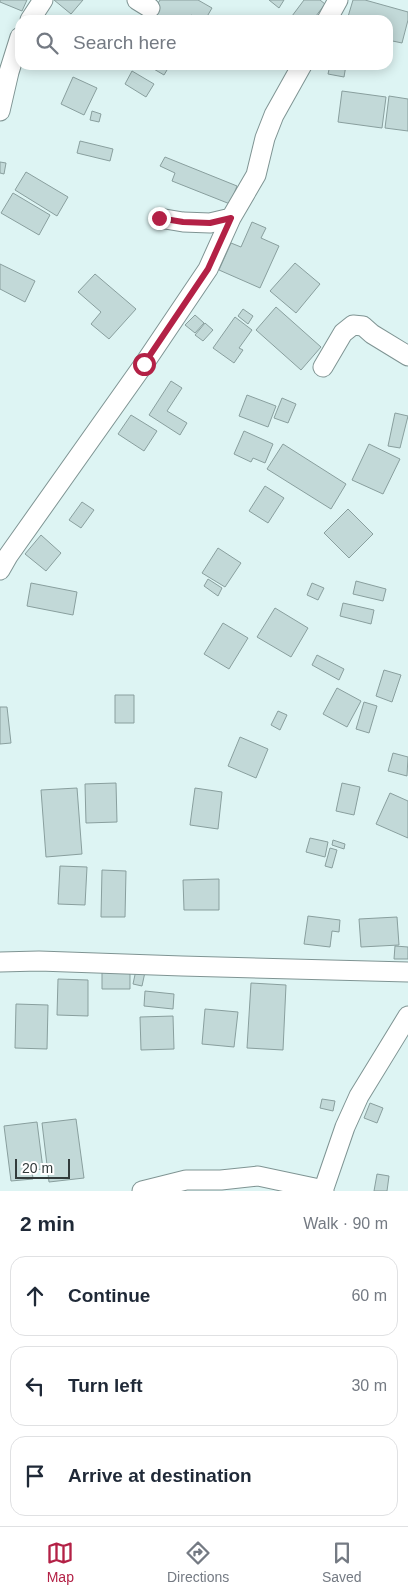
<!DOCTYPE html>
<meta charset="utf-8">
<style>
:root{--surface:#fff;--page:#f6f6f7;--text:#1f2937;--muted:#747a83;--line:#e0e1e3;--accent:#b32146}
body{margin:0;font-family:Arial,sans-serif;background:var(--page);color:var(--text)}
.scale{position:absolute;left:15px;bottom:12px;width:55px;box-sizing:border-box;padding-left:5px;border:2px solid #323b3b;border-top:0;font-size:14px;line-height:18px;white-space:nowrap;color:#323b3b;-webkit-text-stroke:4px #fff;paint-order:stroke}
.stop{position:absolute;width:15px;height:15px;margin:-11px;border:4px solid #b32146;border-radius:50%;background:#fff}
.stop.end{background:#b32146;border-color:#fff;box-shadow:0 1px 5px #0008}
.list{margin:0;padding:0;list-style:none}
h2{display:flex;justify-content:space-between;align-items:center;height:65px;margin:0;padding:0 20px;font-size:21px}
h2 small{font-size:16px;font-weight:400;color:var(--muted)}
.list li{display:grid;grid-template-columns:32px 1fr auto;gap:15px;align-items:center;box-sizing:border-box;height:80px;margin:0 10px 10px;padding:0 10px;border:1px solid var(--line);border-radius:15px}
.list b{display:block;font-size:19px;white-space:nowrap}
.list em{font-size:16px;font-style:normal;color:var(--muted)}
.icon{flex:none;width:28px;height:28px;fill:none;stroke:currentColor;stroke-width:2;stroke-linecap:round;stroke-linejoin:round}
.map{position:relative;flex:none;width:408px;height:1191px;overflow:hidden}
.search{position:absolute;background:var(--surface);box-shadow:0 2px 12px #0003;left:15px;right:15px;top:15px;height:55px;display:flex;align-items:center;gap:12px;box-sizing:border-box;padding:0 18px;border-radius:15px;color:var(--muted);font-size:19px}
.sheet{height:335px;background:var(--surface)}
nav{display:flex;justify-content:space-around;align-items:center;box-sizing:border-box;height:70px;border-top:1px solid var(--line);background:var(--surface);font-size:14px;color:var(--muted)}
nav a{display:grid;justify-items:center;gap:2px}
nav .on{color:var(--accent)}
.map>svg:first-child{display:block}
.building{fill:#c2d9d8;stroke:#899f9e}
.lines{fill:none;stroke-linecap:round;stroke-linejoin:round}
.minor-casing{stroke:#7f9493;stroke-width:21}
.minor{stroke:#fff;stroke-width:19}
.route{stroke:#b32146;stroke-width:6}
</style>
<div class="map">
<svg width="408" height="1191" viewBox="0 0 408 1191">
<rect width="100%" height="100%" fill="#ddf4f3"/>
<!-- building -->
<path class="building" d="M0 0H27L22 11 0 2Z
M54 0H83L71 14Z
M160 0H198L212 8 205 20H200L191 15 188 20H164L152 13Z
M269 0H284L279 8Z
M304 0H320L325 4 313 20H289Z
M353 0H365L408 12V20L402 43 388 40V20H347Z
M147 65H170L164 75Z
M330 65H346L344 77 328 74Z
M132 71 154 84 146 97 125 84Z
M73 77 97 88 84 115 61 104Z
M342 91 386 97 382 128 338 122Z
M389 96 408 99V131L385 128Z
M92 111 101 114 99 122 90 120Z
M80 141 113 149 110 161 77 153Z
M165 157 237 186 230 204 172 181 175 173 160 166Z
M0 162 6 163 4 174 0 173Z
M26 172 68 197 57 216 15 190Z
M13 193 50 215 39 235 1 213Z
M252 222 266 228 261 238 279 246 260 288 219 270 231 243 241 247Z
M295 263 320 284 296 313 270 291Z
M0 264 35 281 25 302 0 289Z
M95 274 136 309 109 339 91 324 101 312 78 292Z
M276 307 321 347 301 370 256 330Z
M243 309 253 316 248 324 238 316Z
M195 315 204 323 195 333 185 325Z
M235 317 252 330 239 348 243 350 234 363 213 348Z
M205 323 213 330 203 341 195 335Z
M171 381 182 388 167 411 187 423 180 435 149 415Z
M247 395 276 406 268 427 239 416Z
M282 398 296 404 288 423 274 418Z
M395 413 408 416 400 448 388 446Z
M131 415 157 431 144 451 118 434Z
M244 431 273 444 265 463 253 458 251 462 234 454Z
M283 444 346 484 331 509 267 469Z
M369 444 400 459 383 494 352 480Z
M265 486 284 498 268 523 249 511Z
M82 502 94 510 81 528 69 520Z
M348 509 373 534 349 558 324 533Z
M41 535 61 553 46 571 25 554Z
M218 548 241 563 225 587 202 573Z
M208 579 222 588 218 596 204 586Z
M356 581 386 589 383 601 353 594Z
M31 583 77 592 73 615 27 606Z
M312 583 324 588 318 600 307 595Z
M343 603 374 610 371 624 340 616Z
M275 608 308 628 291 657 257 637Z
M223 623 248 638 229 669 204 654Z
M317 655 344 669 339 680 312 665Z
M384 670 401 675 392 702 376 696Z
M337 688 361 701 347 727 323 714Z
M115 695H134V723H115Z
M364 702 377 706 369 733 356 729Z
M0 707H7L11 743 0 744Z
M278 711 287 715 280 730 271 725Z
M240 737 268 749 256 778 228 766Z
M393 753 408 757 407 776 388 771Z
M116 783 117 822 86 823 85 784Z
M342 783 360 787 354 815 336 811Z
M77 788 82 854 46 857 41 790Z
M195 788 222 792 218 829 190 825Z
M390 793 408 801V838L376 824Z
M310 838 328 842 325 857 306 852Z
M333 840 345 844 344 849 332 845Z
M330 848 337 850 332 868 325 866Z
M60 866 87 867 85 905 58 904Z
M102 870 126 871 125 917H101Z
M219 879V910H184L183 880Z
M308 916 340 920 339 932 332 931 330 947 304 944Z
M397 917 399 945 361 947 359 919Z
M395 946 408 947V959H394Z
M136 970 145 972 142 986 133 984Z
M102 971H130V989H102Z
M58 979 88 980V1016L57 1015Z
M251 983 286 985 283 1050 247 1048Z
M145 991 174 994 173 1009 144 1006Z
M16 1004 48 1005 47 1049 15 1048Z
M205 1009 238 1012 234 1047 202 1044Z
M173 1016 174 1049 141 1050 140 1017Z
M322 1099 335 1101 333 1111 320 1108Z
M370 1103 383 1108 377 1123 364 1118Z
M76 1119 84 1178 49 1182 42 1123Z
M37 1122 43 1169 32 1170 33 1179 11 1181 4 1126Z
M377 1174 389 1176 387 1191H374Z"/>
<g class="lines">
<!-- minor casing -->
<g class="minor-casing">
<path id="minor" d="M137 0 150 8
M30 20 43 0
M327 20 338 0
M0 111 9 72 20 37
M159 218 183 222 210 223 231 218 256 175 265 138 274 115 302 65
M323 367 343 333 353 325 363 326 372 334 408 356
M0 570 8 556 144 364 208 269 231 218
M0 962 39 961 182 966 408 972
M142 1191 186 1180H221L258 1176 324 1190
M323 1191 345 1127 359 1096 408 1016"/>
</g>
<!-- minor -->
<use href="#minor" class="minor"/>
</g>
<g class="lines">
<!-- route -->
<path class="route" d="M144 364 208 269 231 218 210 223 183 222 159 218"/>
</g>
</svg>
<div class="scale">20 m</div>
<div class="stop" style="left:144px;top:364px"></div>
<div class="stop end" style="left:159px;top:218px"></div>
<div class="search"><svg class="icon" aria-label="search" viewBox="0 0 24 24"><circle cx="10" cy="10" r="6"/><path d="M15 15l6 6"/></svg>Search here</div>
</div>
<section class="sheet">
<h2>2 min<small>Walk · 90 m</small></h2>
<ul class="list">
<li><svg class="icon" aria-label="ahead" viewBox="0 0 24 24"><path d="M12 20V5M6 11l6-6 6 6"/></svg><div><b>Continue</b></div><em>60 m</em></li>
<li><svg class="icon" aria-label="left" viewBox="0 0 24 24"><path d="M17 20v-9H6M10 6l-5 5 5 5"/></svg><div><b>Turn left</b></div><em>30 m</em></li>
<li><svg class="icon" aria-label="arrive" viewBox="0 0 24 24"><path d="M6 21V4h12l-3 4 3 4H6"/></svg><div><b>Arrive at destination</b></div></li>
</ul>
</section>
<nav>
<a class="on"><svg class="icon" aria-label="map" viewBox="0 0 24 24"><path d="M3 6l6-2 6 2 6-2v14l-6 2-6-2-6 2zM9 4v14M15 6v14"/></svg>Map</a>
<a><svg class="icon" aria-label="directions" viewBox="0 0 24 24"><path d="M12 3l9 9-9 9-9-9zM9 14v-3h6M13 9l2 2-2 2"/></svg>Directions</a>
<a><svg class="icon" aria-label="saved" viewBox="0 0 24 24"><path d="M7 4h10v16l-5-4-5 4z"/></svg>Saved</a>
</nav>
